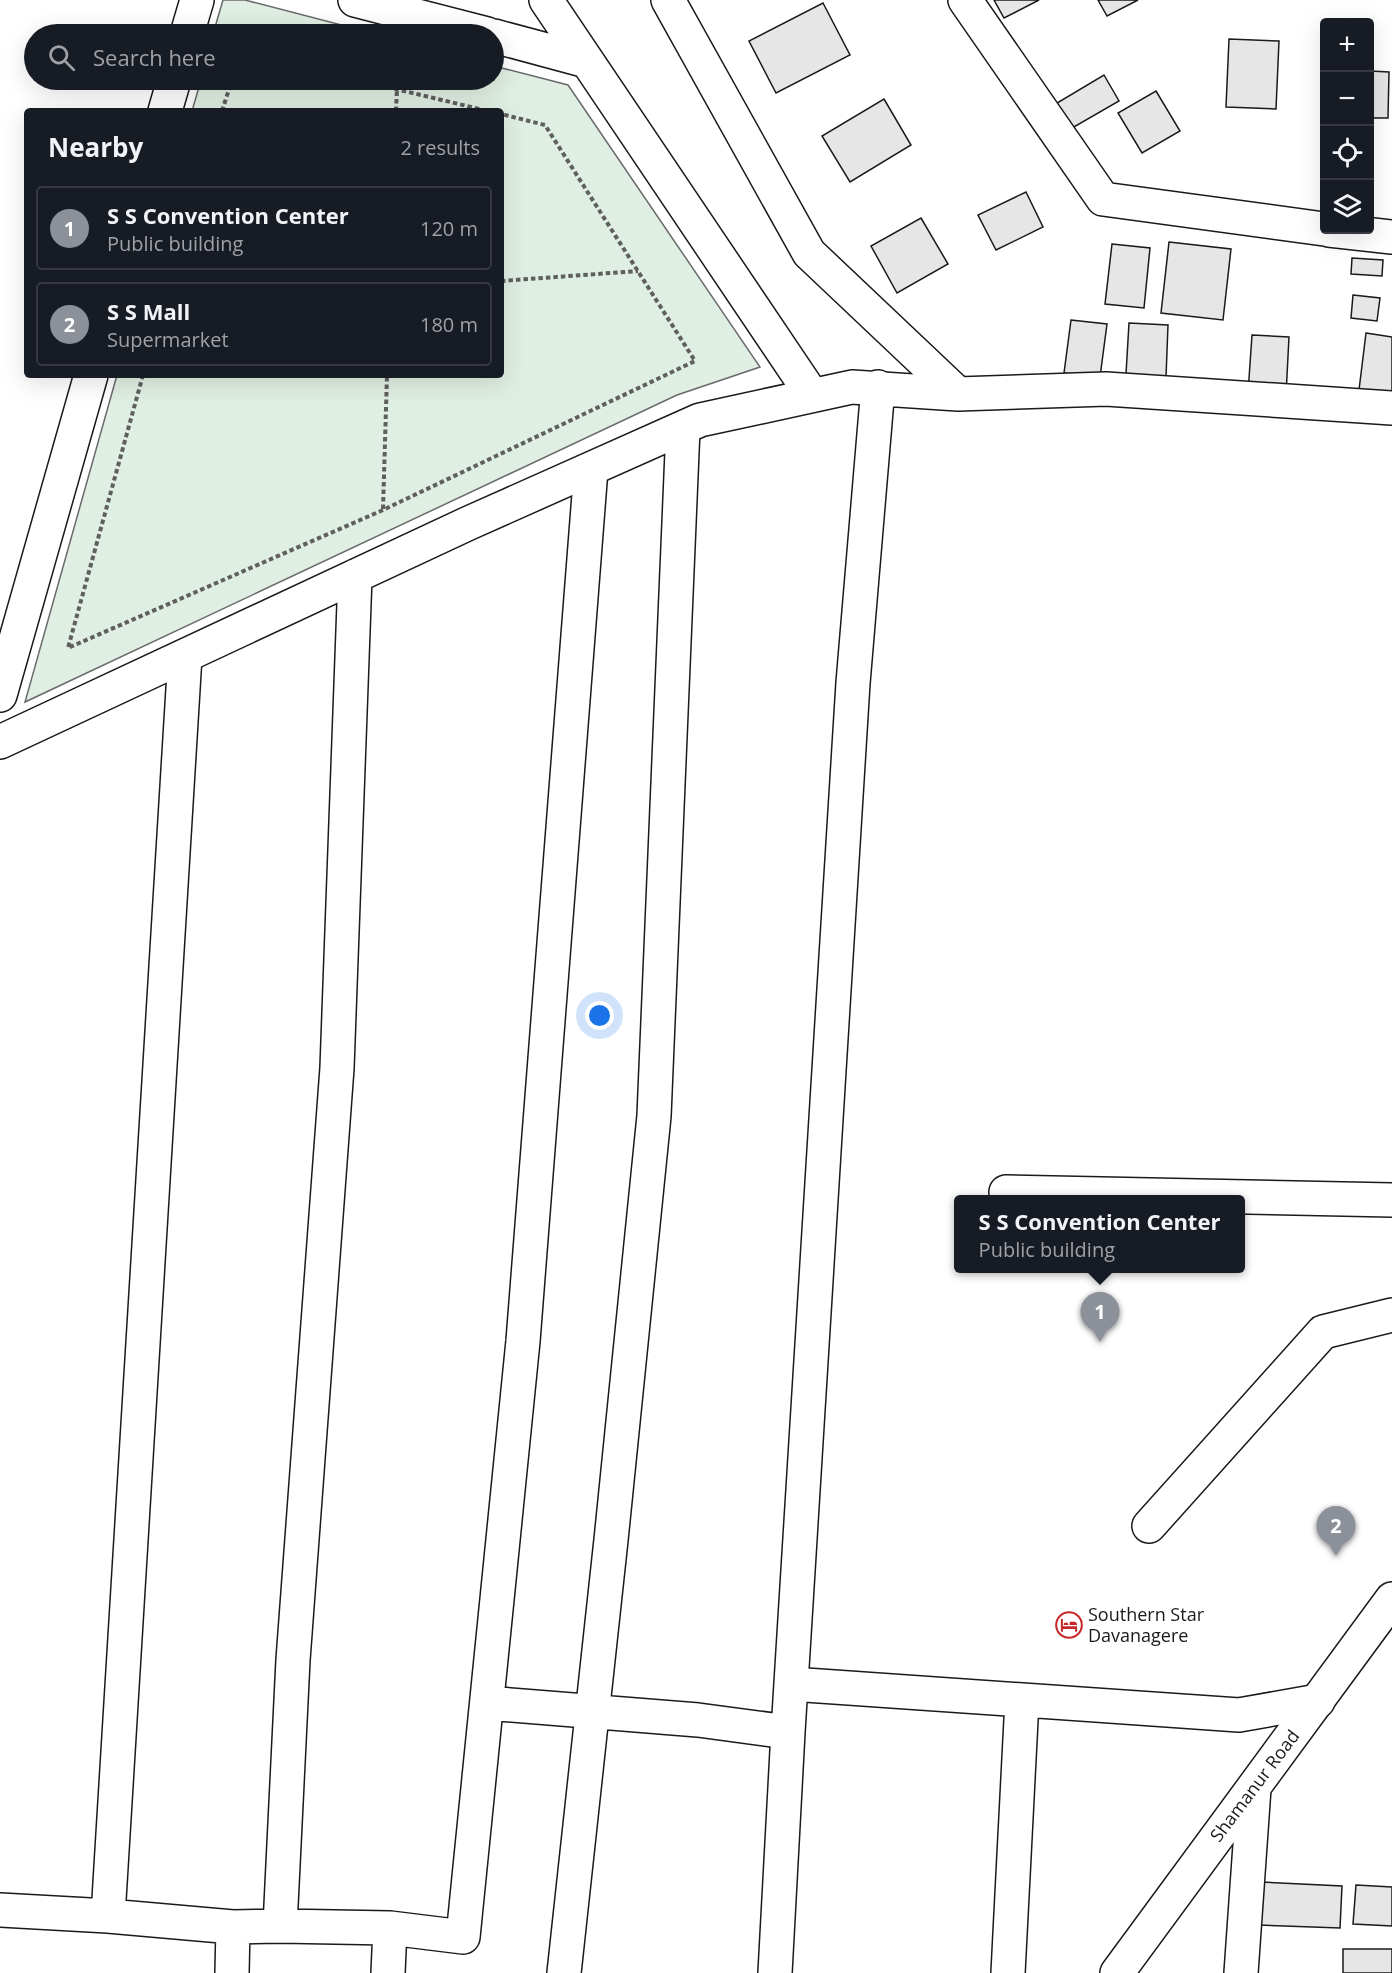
<!DOCTYPE html>
<meta charset="utf-8">
<style>
:root{--surface:#171b24;--page:#20242c;--text:#f1f3f6;--muted:#9ea1a6;--line:#363941;--accent:#8c9099}
body{margin:0;font-family:"Open Sans",sans-serif;background:var(--page);color:var(--text)}
.controls{position:absolute;right:18px;top:18px;display:grid;overflow:hidden;border-radius:6px;box-shadow:0 6px 24px #0002}
.controls button{width:54px;height:54px;display:grid;place-items:center;padding:0;border:0;border-bottom:2px solid var(--line);background:var(--surface);color:var(--text);font:30px sans-serif}
.you{position:absolute;left:600px;top:1016px;width:21px;height:21px;margin:-15px;border:4px solid #fff;border-radius:50%;background:#1a73e8;box-shadow:0 0 0 9px #1a73e833}
.badge{display:grid;place-items:center;width:39px;height:39px;border-radius:50%;background:var(--accent);color:#fff;font-size:20px;font-weight:700}
.pin{position:absolute;translate:-50% -50px;filter:drop-shadow(0 2px 3px #0008)}
.pin::after{content:'';position:absolute;top:32px;width:21px;height:18px;background:inherit;clip-path:polygon(0 0,100% 0,50% 100%)}
.popup{position:absolute;left:954px;top:1195px;width:291px;height:78px;box-sizing:border-box;display:grid;place-content:center;border-radius:6px;background:var(--surface);filter:drop-shadow(0 2px 4px #0005);font-size:20px;white-space:nowrap;color:var(--muted)}
.popup b{font-size:22px;color:var(--text)}
.popup::after{content:'';position:absolute;left:50%;top:100%;margin-left:-12px;border:12px solid transparent;border-top-color:var(--surface)}
.list{margin:0;padding:0;list-style:none}
h2{display:flex;justify-content:space-between;align-items:center;height:78px;margin:0;padding:0 24px;font-size:26px}
h2 small{font-size:20px;font-weight:400;color:var(--muted)}
.list li{display:grid;grid-template-columns:39px 1fr auto;gap:18px;align-items:center;box-sizing:border-box;height:84px;margin:0 12px 12px;padding:0 12px;border:2px solid var(--line);border-radius:6px}
.list b{display:block;font-size:22px;white-space:nowrap}
.list p{margin:0;font-size:20px;white-space:nowrap;color:var(--muted)}
.list em{font-size:20px;font-style:normal;color:var(--muted)}
.icon{flex:none;width:33px;height:33px;fill:none;stroke:currentColor;stroke-width:2;stroke-linecap:round;stroke-linejoin:round}
.map{position:relative;flex:none;width:1392px;height:1973px;overflow:hidden}
.search{position:absolute;background:var(--surface);box-shadow:0 6px 24px #0002;left:24px;top:24px;width:480px;height:66px;display:flex;align-items:center;gap:15px;box-sizing:border-box;padding:0 21px;border-radius:33px;color:var(--muted);font-size:22px}
.panel{position:absolute;background:var(--surface);box-shadow:0 6px 24px #0002;left:24px;top:108px;width:480px;height:270px;border-radius:6px}
.map>svg:first-child{display:block}
.green{fill:#e0efe3;stroke:#6a6a6a;stroke-width:1.5}
.building{fill:#e6e6e6;stroke:#1a1a1a;stroke-width:1.5}
.lines{fill:none;stroke-linecap:round;stroke-linejoin:round}
.minor-casing{stroke:#1a1a1a;stroke-width:36}
.major-casing{stroke:#1a1a1a;stroke-width:36}
.path{stroke:#5f5f5f;stroke-width:4;stroke-dasharray:4.5 3;stroke-linecap:butt}
.minor{stroke:#fff;stroke-width:33}
.major{stroke:#fff;stroke-width:33}
.labels{text-anchor:middle;stroke-width:4.5;stroke-linejoin:round;paint-order:stroke}
.poi-label{font-size:18px;fill:#1a1a1a;stroke:#fff;text-anchor:start}
.street-label{font-size:18px;fill:#1a1a1a;stroke:#fff}
</style>
<div class="map">
<svg width="1392" height="1973" viewBox="0 0 1392 1973">
<rect width="100%" height="100%" fill="#fff"/>
<!-- green -->
<path class="green" d="M223 0H245L376 34H213Z
M494 66 568 85 760 367 677 395 25 702 117 375H501V111H192L201 80H494Z"/>
<!-- building -->
<path class="building" d="M994 0H1039L1004 18Z
M1098 0H1138L1107 16Z
M823 3 850 55 776 93 749 41Z
M1229 39 1279 41 1276 109 1226 107Z
M1370 71 1389 72 1388 118H1370Z
M1104 75 1119 101 1067 131 1052 106Z
M1156 91 1180 131 1142 153 1118 113Z
M884 99 911 145 850 182 822 136Z
M1026 192 1043 227 996 250 978 215Z
M921 218 948 264 897 293 871 246Z
M1169 242 1231 249 1223 320 1161 313Z
M1112 244 1150 248 1144 308 1105 304Z
M1352 258 1383 260 1382 276 1351 274Z
M1353 295 1380 298 1377 321 1351 318Z
M1071 320 1107 324 1100 377 1064 373Z
M1129 323 1168 325 1166 377 1126 374Z
M1366 333 1392 337V394L1359 390Z
M1252 335 1289 337 1286 395 1248 393Z
M1260 1882 1342 1886 1340 1928 1258 1925Z
M1356 1885 1392 1887V1926L1353 1924Z
M1343 1949H1392V1973H1343Z"/>
<g class="lines">
<!-- minor casing -->
<g class="minor-casing">
<path id="minor" d="M355 0 487 34
M546 0 812 395
M668 0 809 253 958 394
M965 0 1103 199 1324 229
M187 34 197 0
M494 36 587 61
M165 111 174 80
M1329 230 1392 237
M0 695 91 375
M0 742 469 523 700 420 852 387 958 394 1106 389 1392 408
M1006 1192 1392 1200
M1149 1526 1323 1332 1392 1315
M791 1684 1239 1715 1318 1701
M487 1703 698 1720 788 1732
M0 1910 108 1916 233 1927 280 1926 390 1928 463 1937 523 1341 591 469
M108 1916 185 656
M280 1926 293 1660 337 1068 355 576
M232 1973 233 1927
M388 1973 390 1928
M564 1973 611 1540 654 1116 683 428
M775 1973 788 1732 853 683 878 387
M1008 1973 1022 1700
M1241 1973 1254 1788"/>
</g>
<!-- major casing -->
<g class="major-casing">
<path id="major" d="M1117 1973 1392 1599"/>
</g>
<!-- path -->
<path class="path" d="M358 80 488 111
M222 111 232 80
M396 111 397 89
M501 281 638 271
M143 375 68 648 383 510 695 361 545 125 501 114
M383 509 387 375"/>
<!-- minor -->
<use href="#minor" class="minor"/>
<!-- major -->
<use href="#major" class="major"/>
</g>
<!-- icons -->
<defs>
<g id="hotel-ring" transform="scale(1.35)"><circle r="9.5" fill="#fff" stroke="#c62828" stroke-width="1.5"/><path d="M-6-4.5h1.5V1H6V5H4.5V3h-9V5H-6ZM-4 0a1.8 1.8 0 1 1 3.6 0ZM.5 0V-2.5h3Q6-2.5 6 0Z" fill="#c62828"/></g>
</defs>
<g fill-rule="evenodd">
<use href="#hotel-ring" x="1069" y="1625"/>
</g>
<g class="labels">
<!-- poi labels -->
<g class="poi-label">
<text x="1088" y="1621">Southern Star<tspan x="1088" dy="21">Davanagere</tspan></text>
</g>
<!-- street labels -->
<g class="street-label">
<text transform="translate(1255 1786) rotate(-53)" y="6">Shamanur Road</text>
</g>
</g>
</svg>
<div class="controls">
<button>+</button>
<button>−</button>
<button><svg class="icon" aria-label="locate" viewBox="0 0 24 24"><circle cx="12" cy="12" r="6"/><path d="M12 2v4M12 18v4M2 12h4M18 12h4"/></svg></button>
<button><svg class="icon" aria-label="layers" viewBox="0 0 24 24"><path d="M12 4l9 5-9 5-9-5zM3 14l9 5 9-5"/></svg></button>
</div>
<div class="you"></div>
<div class="pin badge" style="left:1100px;top:1342px">1</div>
<div class="popup"><b>S S Convention Center</b>Public building</div>
<div class="pin badge" style="left:1336px;top:1556px">2</div>
<div class="search"><svg class="icon" aria-label="search" viewBox="0 0 24 24"><circle cx="10" cy="10" r="6"/><path d="M15 15l6 6"/></svg>Search here</div>
<section class="panel">
<h2>Nearby<small>2 results</small></h2>
<ul class="list">
<li><span class="badge">1</span><div><b>S S Convention Center</b><p>Public building</p></div><em>120 m</em></li>
<li><span class="badge">2</span><div><b>S S Mall</b><p>Supermarket</p></div><em>180 m</em></li>
</ul>
</section>
</div>
